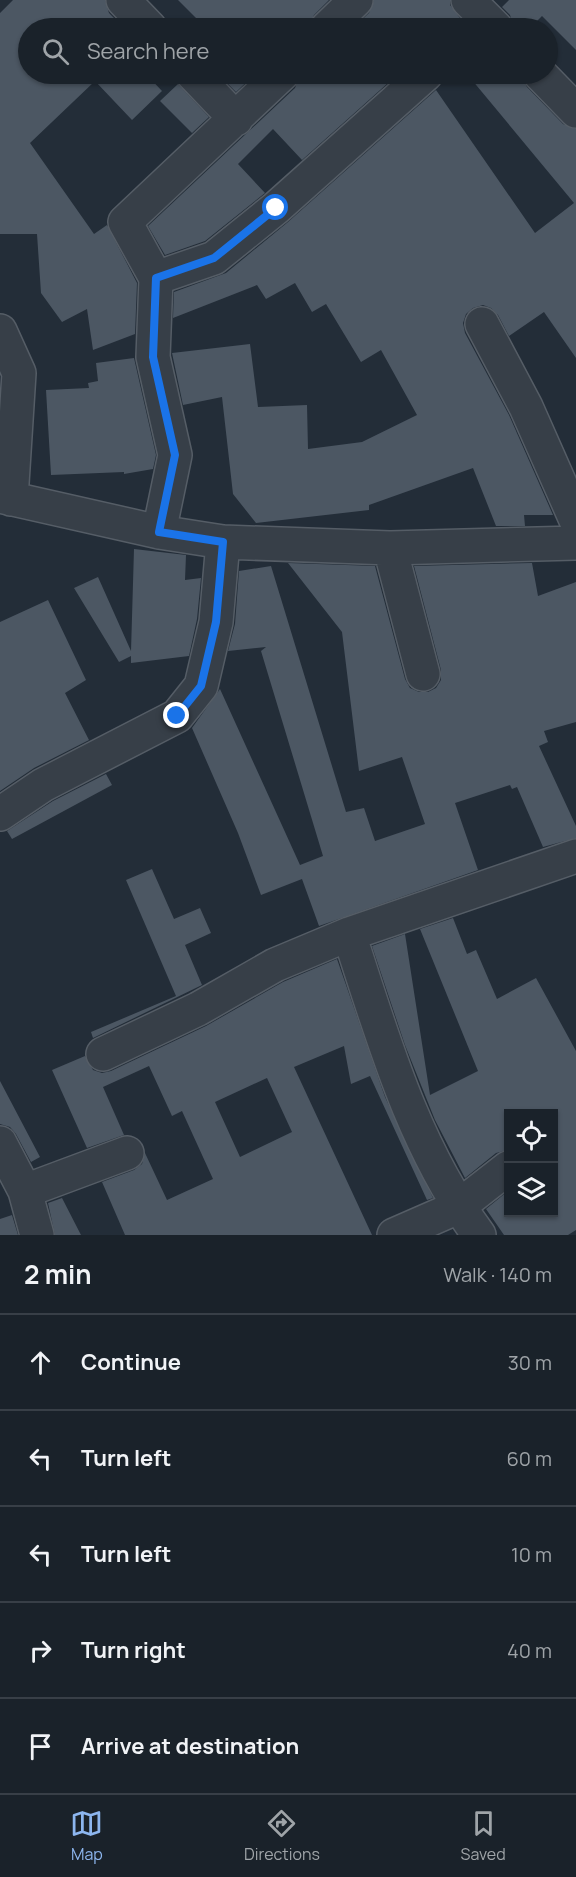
<!DOCTYPE html>
<meta charset="utf-8">
<style>
:root{--surface:#1a222a;--page:#232a32;--text:#f1f3f6;--muted:#9fa4a8;--line:#383f47;--accent:#8db6ef}
body{margin:0;font-family:Manrope,sans-serif;background:var(--page);color:var(--text)}
.controls{position:absolute;right:18px;bottom:18px;display:grid;overflow:hidden;border-radius:0px;box-shadow:0 2px 4px #0004}
.controls button{width:54px;height:54px;display:grid;place-items:center;padding:0;border:0;border-bottom:2px solid var(--line);background:var(--surface);color:var(--text);font:30px sans-serif}
.stop{position:absolute;width:18px;height:18px;margin:-14px;border:4px solid #1a73e8;border-radius:50%;background:#fff}
.stop.end{background:#1a73e8;border-color:#fff;box-shadow:0 2px 6px #0008}
.list{margin:0;padding:0;list-style:none}
h2{display:flex;justify-content:space-between;align-items:center;height:78px;margin:0;padding:0 24px;font-size:26px}
h2 small{font-size:20px;font-weight:400;color:var(--muted)}
.list li{display:grid;grid-template-columns:39px 1fr auto;gap:18px;align-items:center;box-sizing:border-box;height:96px;padding:0 24px;border-top:2px solid var(--line)}
.list b{display:block;font-size:22px;white-space:nowrap}
.list em{font-size:20px;font-style:normal;color:var(--muted)}
.icon{flex:none;width:33px;height:33px;fill:none;stroke:currentColor;stroke-width:2;stroke-linecap:round;stroke-linejoin:round}
.map{position:relative;flex:none;width:576px;height:1235px;overflow:hidden}
.search{position:absolute;background:var(--surface);box-shadow:0 2px 4px #0004;left:18px;right:18px;top:18px;height:66px;display:flex;align-items:center;gap:15px;box-sizing:border-box;padding:0 21px;border-radius:33px;color:var(--muted);font-size:22px}
.sheet{height:558px;background:var(--surface)}
nav{display:flex;justify-content:space-around;align-items:center;box-sizing:border-box;height:84px;border-top:2px solid var(--line);background:var(--surface);font-size:16px;color:var(--muted)}
nav a{display:grid;justify-items:center;gap:3px}
nav .on{color:var(--accent)}
.map>svg:first-child{display:block}
.building{fill:#4c5763;fill-rule:evenodd}
.lines{fill:none;stroke-linecap:round;stroke-linejoin:round}
.minor-casing{stroke:#555d66;stroke-width:36}
.minor{stroke:#373f48;stroke-width:33}
.route{stroke:#1a73e8;stroke-width:8}
</style>
<div class="map">
<svg width="576" height="1235" viewBox="0 0 576 1235">
<rect width="100%" height="100%" fill="#232d38"/>
<!-- building -->
<path class="building" d="M13 0H105L109 13 124 28H28V74H146L162 91 132 120 95 81 30 143 94 234 107 225 137 283 135 334 93 350 87 309 62 322 41 293 37 234H0V13Z
M178 0H329L314 15 309 28H206Z
M374 0H450V5L460 18 449 28H353L369 13Z
M509 0H576V50L542 16 530 28H514L510 15 502 7Z
M218 74H255L236 92Z
M300 74H398L302 160 273 129 238 164 265 193 205 241 165 255 148 226 295 88Z
M467 74H520L527 87 563 124 576 129V358L544 312 509 336 498 315 491 308 483 305 473 308 466 314 463 323 465 333 509 415 553 515H524L525 526H496L473 468 369 505V510L256 523 233 494 222 397 183 405 172 353 250 344 258 407 307 405 308 449 362 442 417 415 381 350 361 362 326 304 312 312 295 283 266 299 257 285 173 318 174 292 226 273 288 222 436 90 535 233 574 203Z
M178 84 209 117 192 133 160 101Z
M134 358 156 455 153 469 124 474V472L51 475 46 390 89 388 88 383 98 381 96 363Z
M134 549 186 555 185 580 201 578 197 619 189 656 131 663V656L119 662 74 588 98 577 131 651Z
M288 563 375 566 405 679 410 688 419 692H428L436 688 441 680V670L414 566 532 563 538 596 576 582V722L544 731 548 742 539 746 576 826V838L543 847 517 787 512 789 510 785 455 803 478 870 319 926 302 879 261 895 238 833 192 728 220 689 300 865 323 856 261 651 266 647 228 651 235 624 239 571 271 566 346 812 364 808 375 841 425 824 402 757 359 771 342 632Z
M48 600 86 680 65 693 89 740 34 768 0 791V622Z
M106 774 112 785 12 839 7 831 53 801Z
M152 869 174 919 200 908 211 933 185 945 202 985 93 1038 91 1032 176 996 126 880Z
M453 918 467 954 476 950 497 999 536 978 576 1051V1230L568 1235H504L486 1209 508 1191V1212H554V1113H508V1150L496 1153 465 1178 435 1120 405 1045 372 946 405 934 430 1095 478 1071 420 929Z
M337 959 385 1097 433 1198 427 1200 370 1076 351 1084 344 1046 294 1067 372 1235H125L102 1182 134 1170 142 1164 145 1153 167 1200 213 1179 182 1111 172 1116 149 1066 103 1087 124 1135 87 1148 52 1070 85 1056 93 1070 102 1073 111 1071 206 1026 283 982ZM267 1078 292 1132 240 1157 215 1102Z
M0 1081 40 1157 31 1162 16 1134 10 1127 0 1124Z
M62 1198 81 1235H55L48 1203Z
M12 1215 18 1235H0V1219Z"/>
<g class="lines">
<!-- minor casing -->
<g class="minor-casing">
<path id="minor" d="M123 0 150 28
M468 0 496 28
M327 28 356 0
M193 74 236 119
M540 74 576 111
M156 278 214 258 276 208 426 74
M482 324 526 407 576 520
M0 331 19 373 11 499
M0 496 159 532 223 542 390 548 576 543
M159 532 175 455 153 357 156 278 125 222 282 74
M390 548 423 674
M0 814 43 785 177 716 201 686 216 622 223 542
M349 934C383 1038 413 1146 479 1235
M103 1054 198 1009 275 965 349 934 576 856
M0 1143 25 1191 37 1235
M25 1191 127 1153
M394 1235 458 1207 508 1168"/>
</g>
<!-- minor -->
<use href="#minor" class="minor"/>
</g>
<g class="lines">
<!-- route -->
<path class="route" d="M177 716 201 686 216 622 223 542 159 532 175 455 153 357 156 278 214 258 276 208"/>
</g>
</svg>
<div class="controls">
<button><svg class="icon" aria-label="locate" viewBox="0 0 24 24"><circle cx="12" cy="12" r="6"/><path d="M12 2v4M12 18v4M2 12h4M18 12h4"/></svg></button>
<button><svg class="icon" aria-label="layers" viewBox="0 0 24 24"><path d="M12 4l9 5-9 5-9-5zM3 14l9 5 9-5"/></svg></button>
</div>
<div class="stop" style="left:276px;top:208px"></div>
<div class="stop end" style="left:177px;top:716px"></div>
<div class="search"><svg class="icon" aria-label="search" viewBox="0 0 24 24"><circle cx="10" cy="10" r="6"/><path d="M15 15l6 6"/></svg>Search here</div>
</div>
<section class="sheet">
<h2>2 min<small>Walk · 140 m</small></h2>
<ul class="list">
<li><svg class="icon" aria-label="ahead" viewBox="0 0 24 24"><path d="M12 20V5M6 11l6-6 6 6"/></svg><div><b>Continue</b></div><em>30 m</em></li>
<li><svg class="icon" aria-label="left" viewBox="0 0 24 24"><path d="M17 20v-9H6M10 6l-5 5 5 5"/></svg><div><b>Turn left</b></div><em>60 m</em></li>
<li><svg class="icon" aria-label="left" viewBox="0 0 24 24"><path d="M17 20v-9H6M10 6l-5 5 5 5"/></svg><div><b>Turn left</b></div><em>10 m</em></li>
<li><svg class="icon" aria-label="right" viewBox="0 0 24 24"><path d="M7 20v-9h11M14 6l5 5-5 5"/></svg><div><b>Turn right</b></div><em>40 m</em></li>
<li><svg class="icon" aria-label="arrive" viewBox="0 0 24 24"><path d="M6 21V4h12l-3 4 3 4H6"/></svg><div><b>Arrive at destination</b></div></li>
</ul>
</section>
<nav>
<a class="on"><svg class="icon" aria-label="map" viewBox="0 0 24 24"><path d="M3 6l6-2 6 2 6-2v14l-6 2-6-2-6 2zM9 4v14M15 6v14"/></svg>Map</a>
<a><svg class="icon" aria-label="directions" viewBox="0 0 24 24"><path d="M12 3l9 9-9 9-9-9zM9 14v-3h6M13 9l2 2-2 2"/></svg>Directions</a>
<a><svg class="icon" aria-label="saved" viewBox="0 0 24 24"><path d="M7 4h10v16l-5-4-5 4z"/></svg>Saved</a>
</nav>
